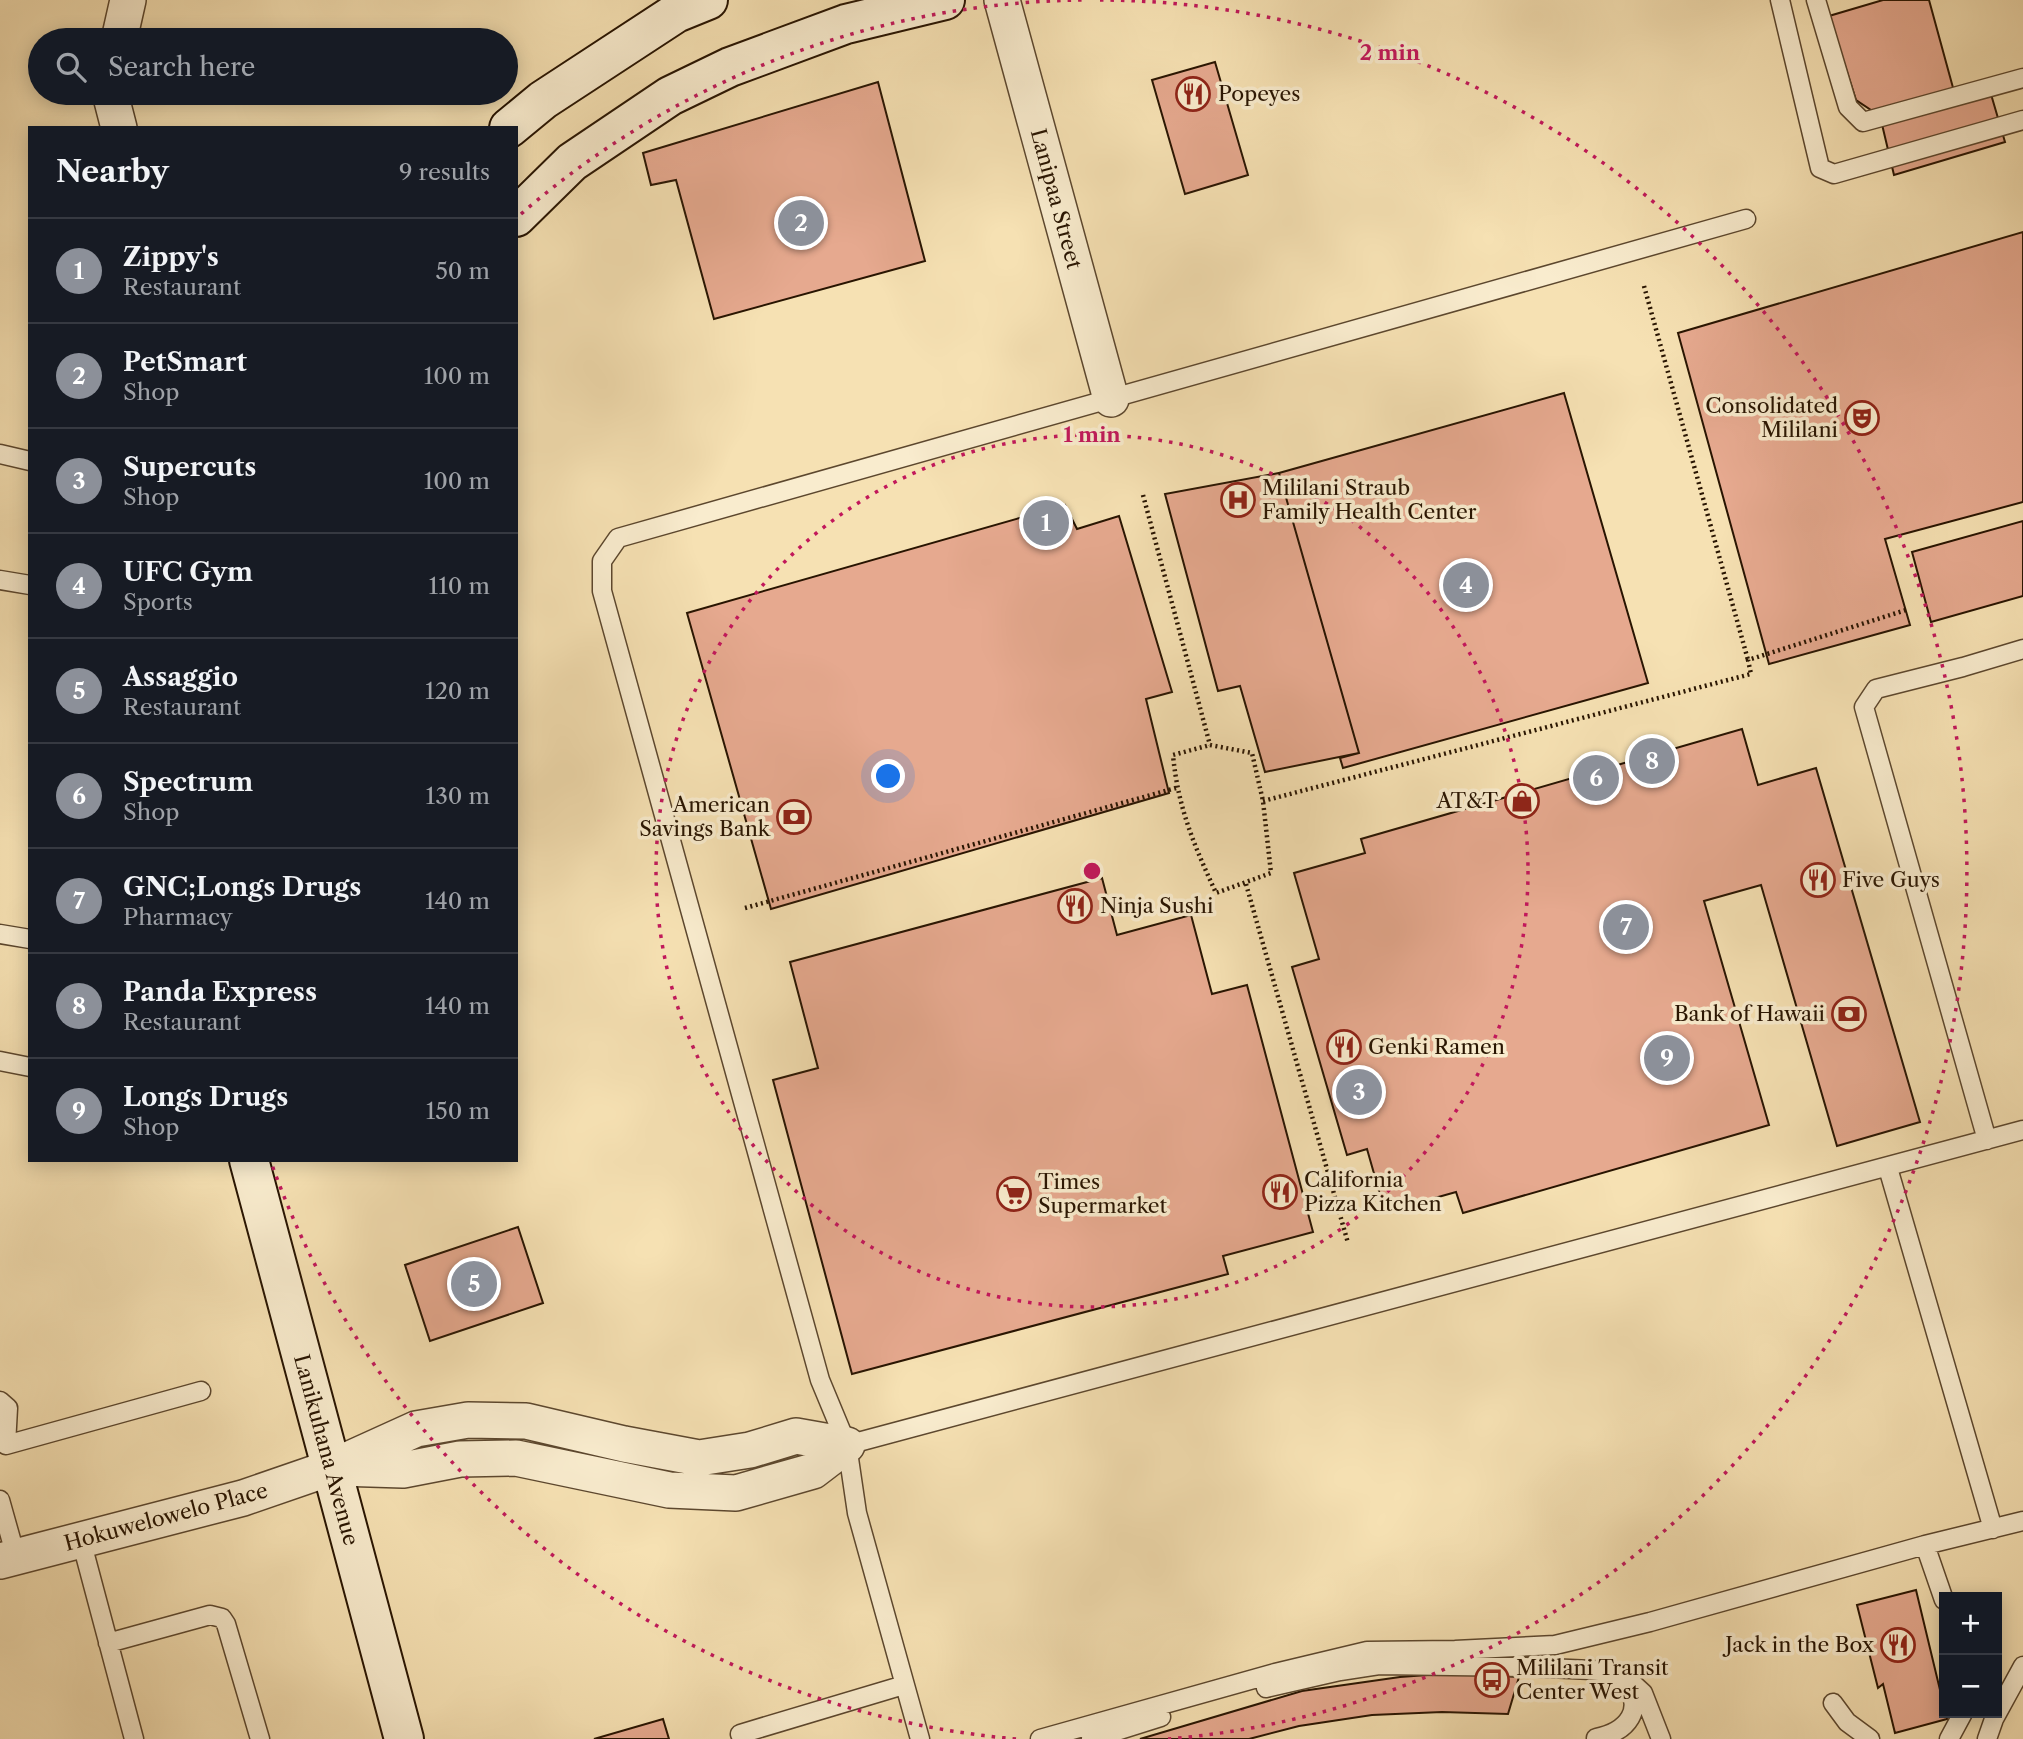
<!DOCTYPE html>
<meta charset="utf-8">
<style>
:root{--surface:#171b24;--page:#20242c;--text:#f1f3f6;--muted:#9ea1a6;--line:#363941;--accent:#8c9099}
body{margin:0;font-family:"Libre Caslon Text",serif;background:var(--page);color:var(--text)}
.controls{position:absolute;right:21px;bottom:21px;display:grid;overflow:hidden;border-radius:0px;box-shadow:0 4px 18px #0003}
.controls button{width:63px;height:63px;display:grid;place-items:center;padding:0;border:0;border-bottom:2px solid var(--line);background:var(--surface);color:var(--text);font:35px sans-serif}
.you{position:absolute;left:889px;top:777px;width:24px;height:24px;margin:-18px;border:5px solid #fff;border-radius:50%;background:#1a73e8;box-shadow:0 0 0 10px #1a73e833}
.badge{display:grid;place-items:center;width:46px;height:46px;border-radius:50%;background:var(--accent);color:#fff;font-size:23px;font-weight:700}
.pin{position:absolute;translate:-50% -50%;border:4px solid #fff;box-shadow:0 2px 7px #0006}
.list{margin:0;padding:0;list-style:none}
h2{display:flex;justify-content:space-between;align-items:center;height:91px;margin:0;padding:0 28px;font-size:30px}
h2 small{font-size:23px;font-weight:400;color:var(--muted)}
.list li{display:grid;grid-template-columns:46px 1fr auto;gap:21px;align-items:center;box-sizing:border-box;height:105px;padding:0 28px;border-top:2px solid var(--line)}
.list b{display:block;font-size:26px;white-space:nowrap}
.list p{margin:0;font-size:23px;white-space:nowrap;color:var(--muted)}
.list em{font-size:23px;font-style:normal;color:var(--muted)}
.icon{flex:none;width:38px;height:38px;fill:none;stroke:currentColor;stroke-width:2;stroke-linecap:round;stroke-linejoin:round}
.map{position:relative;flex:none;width:2023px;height:1739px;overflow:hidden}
.search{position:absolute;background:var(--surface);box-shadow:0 4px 18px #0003;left:28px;top:28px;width:490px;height:77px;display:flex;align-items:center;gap:18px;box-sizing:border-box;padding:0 24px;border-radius:38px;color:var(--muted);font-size:26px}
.panel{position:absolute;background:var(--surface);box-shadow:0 4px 18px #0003;left:28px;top:126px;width:490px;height:1036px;border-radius:0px}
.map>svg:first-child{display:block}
.building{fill:#e6a98f;stroke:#281401;stroke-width:2}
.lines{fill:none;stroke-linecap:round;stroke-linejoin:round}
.service-casing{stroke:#5c472e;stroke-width:21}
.minor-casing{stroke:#5c472e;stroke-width:38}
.secondary-casing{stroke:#281401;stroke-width:42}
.path{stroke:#281401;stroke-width:4.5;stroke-dasharray:2 3.5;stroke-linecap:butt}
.service{stroke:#f9ecce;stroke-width:18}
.minor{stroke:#f9ecce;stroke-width:35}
.secondary{stroke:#f9ecce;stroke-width:38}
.ring{fill:none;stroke:#c2185b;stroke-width:3.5;stroke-dasharray:3.5 7}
.labels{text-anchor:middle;stroke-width:7;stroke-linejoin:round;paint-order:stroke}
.poi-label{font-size:21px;fill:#281401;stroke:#f9ecce;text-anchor:start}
.street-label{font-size:21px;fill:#281401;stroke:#f9ecce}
.centre{fill:#c2185b;stroke:#f9ecce;stroke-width:3.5}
.ring-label{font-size:21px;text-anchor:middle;font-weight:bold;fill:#c2185b;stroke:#f9ecce;stroke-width:7;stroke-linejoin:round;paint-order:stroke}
</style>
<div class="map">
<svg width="2023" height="1739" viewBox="0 0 2023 1739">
<rect width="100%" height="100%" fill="#f6e1b3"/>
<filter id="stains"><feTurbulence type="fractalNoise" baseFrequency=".00286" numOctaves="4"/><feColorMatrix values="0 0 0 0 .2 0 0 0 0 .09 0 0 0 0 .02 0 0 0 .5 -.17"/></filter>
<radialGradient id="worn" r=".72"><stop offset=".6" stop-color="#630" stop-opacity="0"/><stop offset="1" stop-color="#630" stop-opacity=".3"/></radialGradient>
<!-- building -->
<path class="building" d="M1883 0H1929L1955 95 1880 116 1856 100 1829 16Z
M1215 62 1248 175 1185 194 1152 80Z
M878 82 925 261 714 319 676 180 651 185 643 153Z
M1988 84 2005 142 1894 175 1880 116Z
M2023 232V502L1885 539 1910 625 1769 664 1678 333Z
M1564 393 1648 683 1343 768 1340 758 1359 753 1279 473Z
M1279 473 1359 753 1265 772 1240 686 1218 691 1165 494Z
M1065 505 1077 529 1119 516 1172 692 1146 699 1169 793 771 909 687 613Z
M2023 521V596L1931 622 1912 552Z
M1742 729 1758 785 1816 768 1920 1122 1837 1146 1761 885 1704 901 1769 1125 1463 1213 1456 1192 1385 1212 1367 1149 1347 1155 1292 967 1319 959 1294 873 1365 853 1361 839Z
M1102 878 1117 935 1191 915 1212 994 1247 985 1313 1232 1223 1256 1228 1274 852 1374 773 1080 818 1068 790 962Z
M518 1227 543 1303 430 1341 405 1265Z
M1916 1590 1947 1719 1895 1733 1883 1684 1878 1688 1857 1605Z
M1455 1673 1519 1677 1508 1714 1442 1712 1372 1715 1299 1726 1249 1739H1140L1302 1691 1400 1677Z
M663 1719 669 1739H594Z"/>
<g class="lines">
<!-- service casing -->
<g class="service-casing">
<path id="service" d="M1780 0 1820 168 1834 174 2023 120
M1816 0 1848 107 1863 122 2023 78
M0 454 30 461
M0 580 30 585
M0 934 30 939
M0 1061 30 1067
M1987 1140 1864 707 1876 689 1963 667 2023 649
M1888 1168 1993 1529
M0 1401 8 1408 6 1445 201 1391
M847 1445 2023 1130
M0 1500 16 1557
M81 1540 134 1739
M1925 1545 1944 1600
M108 1643 210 1615 222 1618 226 1624 260 1739
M1266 1688 1340 1671 1379 1665 1525 1667 1592 1670 1615 1673 1630 1681 1643 1693 1661 1739
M1833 1703 1847 1722 1870 1739
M740 1734 904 1685
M1596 1738C1627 1732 1647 1709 1623 1680
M920 1739 857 1513 847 1445 820 1380 602 591V561L618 538 1746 219
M1040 1739 1275 1673 1367 1651 1455 1650 1555 1645 1650 1622 1925 1545 2023 1521
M1091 1739 1161 1717
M1949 1739 1963 1713
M1987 1739 1994 1719 2023 1666"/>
</g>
<!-- minor casing -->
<g class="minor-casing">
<path id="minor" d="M1002 0 1111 399
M119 40 128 0
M110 93 119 128
M338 1468 403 1470 460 1459 516 1458 669 1490 736 1493 813 1471 847 1445
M0 1561 243 1498 330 1468 416 1429 468 1420 526 1421 624 1444 699 1458 750 1450 796 1436 847 1445"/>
</g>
<!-- secondary casing -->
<g class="secondary-casing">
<path id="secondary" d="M509 128 543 100 676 13 708 0
M516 217 572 162 670 96 730 67 846 24 945 0
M249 1160 404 1739"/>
</g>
<!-- path -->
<path class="path" d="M1644 286 1748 660
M1143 495 1210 745
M1210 745 1252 753 1263 801 1271 873 1216 893C1194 845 1178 808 1173 755Z
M1263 801 1751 674 1748 660 1906 610
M1246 884 1348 1243
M745 908 1176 788"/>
<!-- service -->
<use href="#service" class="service"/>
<!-- minor -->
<use href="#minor" class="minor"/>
<!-- secondary -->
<use href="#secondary" class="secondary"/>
</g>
<!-- distance rings -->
<g class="ring">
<circle cx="1092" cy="871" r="436"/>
<path d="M1016 1739A871 871 0 0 1 271 1162M521 214A871 871 0 0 1 1084 0M1100 0A871 871 0 0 1 1168 1739"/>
</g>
<!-- icons -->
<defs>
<g id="restaurant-ring" transform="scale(1.75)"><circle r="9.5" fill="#f9ecce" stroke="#8f2418" stroke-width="1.5"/><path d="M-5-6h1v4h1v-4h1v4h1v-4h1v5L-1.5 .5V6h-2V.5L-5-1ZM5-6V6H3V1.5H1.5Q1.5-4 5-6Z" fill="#8f2418"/></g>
<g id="theatre-ring" transform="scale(1.75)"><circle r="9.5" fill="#f9ecce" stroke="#8f2418" stroke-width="1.5"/><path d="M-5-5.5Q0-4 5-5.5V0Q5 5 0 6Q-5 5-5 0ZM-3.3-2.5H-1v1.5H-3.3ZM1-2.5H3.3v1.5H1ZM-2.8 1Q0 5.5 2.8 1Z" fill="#8f2418"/></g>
<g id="hospital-ring" transform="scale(1.75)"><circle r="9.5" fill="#f9ecce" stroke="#8f2418" stroke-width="1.5"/><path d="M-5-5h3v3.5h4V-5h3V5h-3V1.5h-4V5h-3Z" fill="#8f2418"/></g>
<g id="shop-ring" transform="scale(1.75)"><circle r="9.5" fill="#f9ecce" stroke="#8f2418" stroke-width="1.5"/><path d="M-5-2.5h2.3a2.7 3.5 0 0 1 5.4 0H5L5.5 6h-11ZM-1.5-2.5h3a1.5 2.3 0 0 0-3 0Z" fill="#8f2418"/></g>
<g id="bank-ring" transform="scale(1.75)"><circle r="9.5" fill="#f9ecce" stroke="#8f2418" stroke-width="1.5"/><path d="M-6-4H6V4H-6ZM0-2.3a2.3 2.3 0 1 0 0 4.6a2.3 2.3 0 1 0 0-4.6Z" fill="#8f2418"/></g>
<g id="supermarket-ring" transform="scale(1.75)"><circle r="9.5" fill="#f9ecce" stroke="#8f2418" stroke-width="1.5"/><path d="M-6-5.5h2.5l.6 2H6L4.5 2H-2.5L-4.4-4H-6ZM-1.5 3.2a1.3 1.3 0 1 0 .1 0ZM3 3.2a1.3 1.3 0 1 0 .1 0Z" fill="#8f2418"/></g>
<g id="bus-ring" transform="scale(1.75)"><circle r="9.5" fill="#f9ecce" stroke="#8f2418" stroke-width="1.5"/><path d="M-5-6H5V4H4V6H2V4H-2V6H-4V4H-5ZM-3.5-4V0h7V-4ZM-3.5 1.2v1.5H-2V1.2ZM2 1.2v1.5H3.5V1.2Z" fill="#8f2418"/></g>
</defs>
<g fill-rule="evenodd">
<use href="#restaurant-ring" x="1193" y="94"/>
<use href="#theatre-ring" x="1862" y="418"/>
<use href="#hospital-ring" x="1238" y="500"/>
<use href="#shop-ring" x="1522" y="801"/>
<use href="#bank-ring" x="794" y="817"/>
<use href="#restaurant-ring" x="1818" y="880"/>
<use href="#restaurant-ring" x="1075" y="906"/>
<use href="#bank-ring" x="1849" y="1014"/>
<use href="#restaurant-ring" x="1344" y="1047"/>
<use href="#restaurant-ring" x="1280" y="1192"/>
<use href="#supermarket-ring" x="1014" y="1194"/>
<use href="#restaurant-ring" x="1898" y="1645"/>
<use href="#bus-ring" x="1492" y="1680"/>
</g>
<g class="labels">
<!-- poi labels -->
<g class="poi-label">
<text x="1218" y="101">Popeyes</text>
<text x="1838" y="413" text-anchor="end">Consolidated<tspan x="1838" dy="24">Mililani</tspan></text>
<text x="1262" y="495">Mililani Straub<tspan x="1262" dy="24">Family Health Center</tspan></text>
<text x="1498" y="808" text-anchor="end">AT&amp;T</text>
<text x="770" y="812" text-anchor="end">American<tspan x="770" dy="24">Savings Bank</tspan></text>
<text x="1842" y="887">Five Guys</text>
<text x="1100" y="913">Ninja Sushi</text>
<text x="1825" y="1021" text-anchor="end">Bank of Hawaii</text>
<text x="1368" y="1054">Genki Ramen</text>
<text x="1304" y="1187">California<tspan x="1304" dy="24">Pizza Kitchen</tspan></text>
<text x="1038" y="1189">Times<tspan x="1038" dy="24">Supermarket</tspan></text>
<text x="1874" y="1652" text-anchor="end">Jack in the Box</text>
<text x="1516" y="1675">Mililani Transit<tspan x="1516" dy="24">Center West</tspan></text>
</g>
<!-- street labels -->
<g class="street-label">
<text transform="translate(1056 199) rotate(75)" y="7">Lanipaa Street</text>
<text transform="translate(326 1450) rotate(75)" y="7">Lanikuhana Avenue</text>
<text transform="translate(166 1517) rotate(-15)" y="7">Hokuwelowelo Place</text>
</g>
</g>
<circle cx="1092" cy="871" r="10" class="centre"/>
<g class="ring-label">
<text x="1390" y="60">2 min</text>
<text x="1092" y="442">1 min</text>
</g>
<rect width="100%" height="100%" filter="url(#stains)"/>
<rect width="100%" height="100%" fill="url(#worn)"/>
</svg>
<div class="controls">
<button>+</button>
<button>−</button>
</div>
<div class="you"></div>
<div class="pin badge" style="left:1046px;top:523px">1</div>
<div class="pin badge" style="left:801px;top:223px">2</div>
<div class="pin badge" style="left:1359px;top:1092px">3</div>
<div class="pin badge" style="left:1466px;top:585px">4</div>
<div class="pin badge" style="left:474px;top:1284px">5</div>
<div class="pin badge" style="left:1596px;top:778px">6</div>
<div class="pin badge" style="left:1626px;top:927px">7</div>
<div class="pin badge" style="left:1652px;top:761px">8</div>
<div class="pin badge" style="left:1667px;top:1058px">9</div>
<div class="search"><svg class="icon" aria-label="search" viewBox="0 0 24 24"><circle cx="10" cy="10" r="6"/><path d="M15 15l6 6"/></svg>Search here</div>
<section class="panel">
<h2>Nearby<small>9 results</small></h2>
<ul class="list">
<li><span class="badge">1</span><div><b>Zippy's</b><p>Restaurant</p></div><em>50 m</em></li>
<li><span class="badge">2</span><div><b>PetSmart</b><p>Shop</p></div><em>100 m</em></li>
<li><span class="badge">3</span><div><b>Supercuts</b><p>Shop</p></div><em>100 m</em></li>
<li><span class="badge">4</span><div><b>UFC Gym</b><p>Sports</p></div><em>110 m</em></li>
<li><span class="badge">5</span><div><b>Assaggio</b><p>Restaurant</p></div><em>120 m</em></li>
<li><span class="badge">6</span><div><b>Spectrum</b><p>Shop</p></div><em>130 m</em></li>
<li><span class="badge">7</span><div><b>GNC;Longs Drugs</b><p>Pharmacy</p></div><em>140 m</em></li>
<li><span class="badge">8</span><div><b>Panda Express</b><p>Restaurant</p></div><em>140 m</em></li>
<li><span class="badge">9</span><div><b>Longs Drugs</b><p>Shop</p></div><em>150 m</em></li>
</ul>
</section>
</div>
